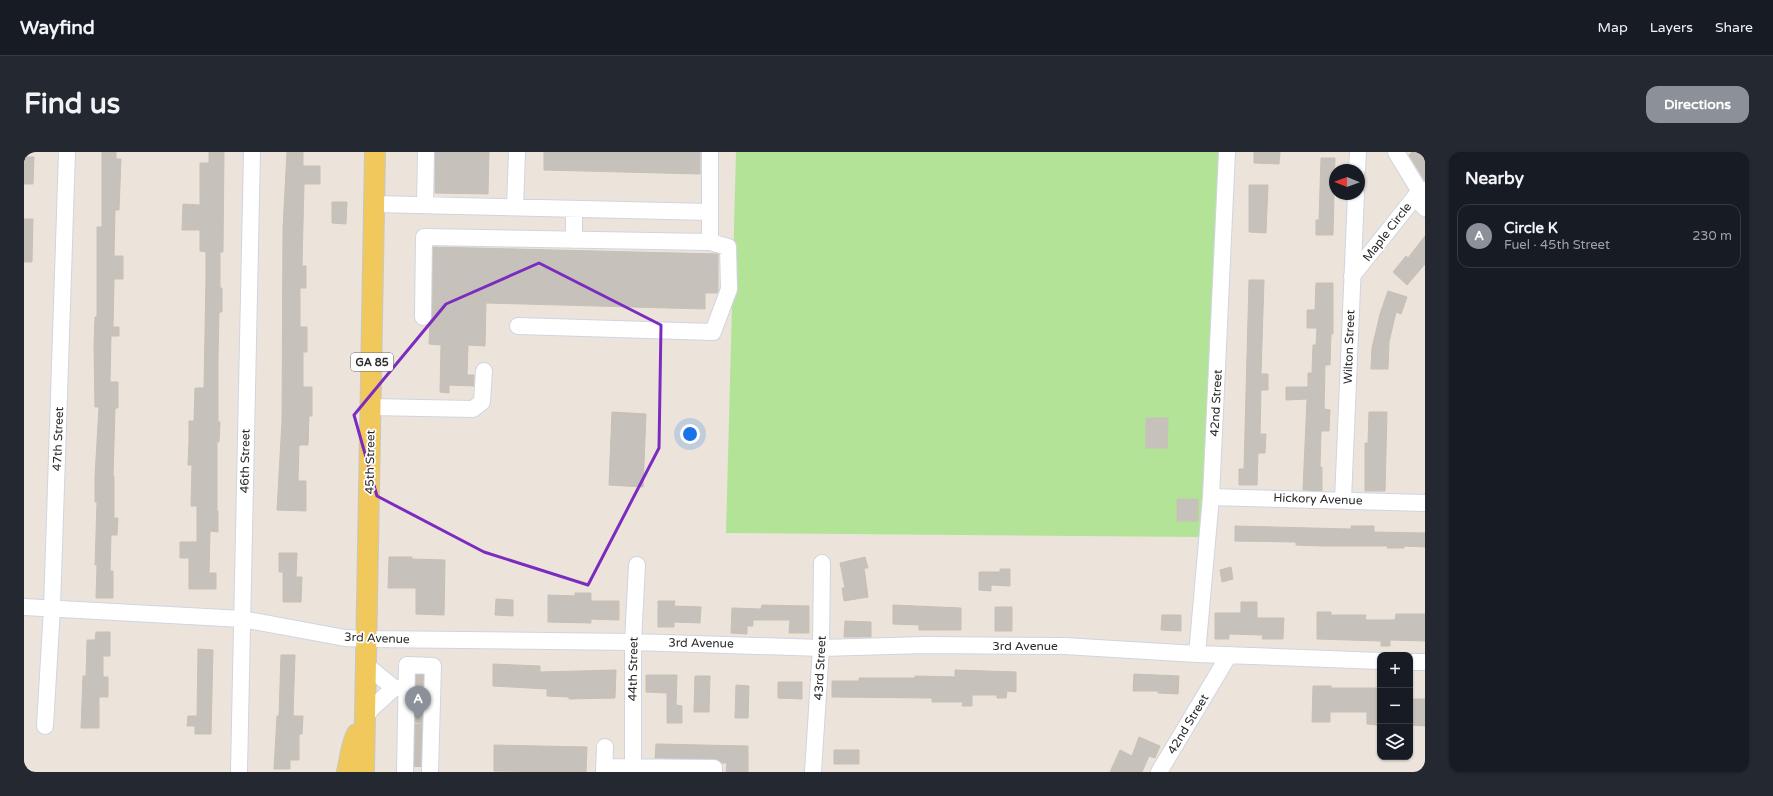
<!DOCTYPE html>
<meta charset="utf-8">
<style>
:root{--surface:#171b24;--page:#242831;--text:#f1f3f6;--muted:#9ea1a6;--line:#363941;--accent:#8c9099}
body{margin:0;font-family:"Varela Round",sans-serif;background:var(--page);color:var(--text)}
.controls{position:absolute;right:12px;bottom:12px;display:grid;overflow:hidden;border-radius:8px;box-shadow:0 1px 3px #0004}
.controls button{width:36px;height:36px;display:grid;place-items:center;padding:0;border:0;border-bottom:1px solid var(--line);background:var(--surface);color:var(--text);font:20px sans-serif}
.compass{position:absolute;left:1305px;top:12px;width:36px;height:36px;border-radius:50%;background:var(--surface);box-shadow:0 1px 3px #0004;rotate:271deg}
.you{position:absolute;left:666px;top:282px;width:14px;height:14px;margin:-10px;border:3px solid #fff;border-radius:50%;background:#1a73e8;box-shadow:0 0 0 6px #1a73e833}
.badge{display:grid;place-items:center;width:26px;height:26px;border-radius:50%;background:var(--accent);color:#fff;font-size:13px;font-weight:700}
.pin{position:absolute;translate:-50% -33px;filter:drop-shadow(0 1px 2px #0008)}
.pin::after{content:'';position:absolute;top:21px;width:14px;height:12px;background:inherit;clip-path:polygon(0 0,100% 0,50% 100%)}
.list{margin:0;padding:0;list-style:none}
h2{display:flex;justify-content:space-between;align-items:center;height:52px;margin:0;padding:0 16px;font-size:17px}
h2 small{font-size:13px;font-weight:400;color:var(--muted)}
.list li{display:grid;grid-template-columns:26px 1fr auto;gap:12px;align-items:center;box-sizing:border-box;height:64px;margin:0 8px 8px;padding:0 8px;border:1px solid var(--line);border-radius:12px}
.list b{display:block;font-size:15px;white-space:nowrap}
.list p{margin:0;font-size:13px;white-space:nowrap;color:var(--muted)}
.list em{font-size:13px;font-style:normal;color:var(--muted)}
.icon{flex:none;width:22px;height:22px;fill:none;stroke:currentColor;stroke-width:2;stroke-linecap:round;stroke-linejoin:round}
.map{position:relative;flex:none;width:1401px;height:620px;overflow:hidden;border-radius:12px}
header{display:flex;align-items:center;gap:24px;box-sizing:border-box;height:56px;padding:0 20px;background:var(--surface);border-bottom:1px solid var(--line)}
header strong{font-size:19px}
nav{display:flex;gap:22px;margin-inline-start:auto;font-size:14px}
.intro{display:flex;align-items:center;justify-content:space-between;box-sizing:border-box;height:96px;padding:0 24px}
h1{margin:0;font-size:28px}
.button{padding:10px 18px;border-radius:12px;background:var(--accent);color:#fff;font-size:14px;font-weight:700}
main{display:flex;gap:24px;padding:0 24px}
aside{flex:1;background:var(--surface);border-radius:12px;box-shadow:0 1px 3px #0004}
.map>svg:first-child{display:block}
.green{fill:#b3e397}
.building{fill:#c7c1bb;stroke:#c7c0b5}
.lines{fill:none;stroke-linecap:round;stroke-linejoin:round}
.minor-tunnel{stroke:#c5bfb7;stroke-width:16;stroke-dasharray:16 8;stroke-linecap:butt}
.minor-casing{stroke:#d0d4e2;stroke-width:18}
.major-casing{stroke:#c7c7c7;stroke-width:22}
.minor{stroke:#fff;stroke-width:16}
.major{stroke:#f1c85b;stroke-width:20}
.marked{fill:none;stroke:#7b2cbf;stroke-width:3;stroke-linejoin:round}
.labels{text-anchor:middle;stroke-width:3.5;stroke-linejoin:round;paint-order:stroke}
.shield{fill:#fff;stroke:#696969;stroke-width:1}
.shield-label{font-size:11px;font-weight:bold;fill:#292929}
.street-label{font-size:12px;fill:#292929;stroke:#fff}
</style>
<header>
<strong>Wayfind</strong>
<nav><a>Map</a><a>Layers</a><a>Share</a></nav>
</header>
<div class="intro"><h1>Find us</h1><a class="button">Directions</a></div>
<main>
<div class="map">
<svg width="1401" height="620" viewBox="0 0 1401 620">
<rect width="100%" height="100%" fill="#ece4db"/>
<!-- green -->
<path class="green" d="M712 0H1196L1176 385 702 381Z"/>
<!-- building -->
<path class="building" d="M78 0H92V7H97L95 58H91L90 104H99V127H90L89 175H95V184H87L86 230H94V256H91L89 324H90V366H94L93 383H87L86 419H89V446H72L73 413H71L73 350H71V324L75 255H71L70 193 71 165H73V75H78Z
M185 0H200L199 100H196V136H198V160H195L194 205V270H196L195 290H193V359H194V380L186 379 185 421H192V437H165V406H156V390H173V354H167L168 313H164L165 290V269H170L171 236H180L182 127V100L176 99V78H158L159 52 176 53V11H185Z
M263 0H279V14H296V32H280L278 114H282V136H276V175H283V200H279V235H288V264H285L284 293H275L274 329H282V359L253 358 258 269 259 76Z
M411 0H465L464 42 411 41Z
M520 0H676V22L520 18Z
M1230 0H1256L1255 12 1230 11Z
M1388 0H1398L1401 4V29L1385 3Z
M0 5H10L9 32H0Z
M1297 6H1311L1309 83H1292V68H1295Z
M1225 33H1244L1242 81 1225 80Z
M308 50H323L322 72 308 71Z
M0 67H9L8 110H0Z
M1401 84V112L1383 133 1369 120 1382 104 1384 106Z
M409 95 694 102V139L693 141H681V157L462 151 461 194 444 193 443 223H450V234L425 233V241L416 240 417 193 405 192 406 171 408 165Z
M1225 128H1240L1237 222H1244V238H1237L1236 282H1242L1241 301H1234L1233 333H1215V317H1220Z
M1292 131H1309V182H1307L1306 213H1301L1300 257 1306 258 1305 279H1297L1296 315H1298V339L1279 338 1283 247 1262 248V235H1284V221H1288L1289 193H1292L1293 176H1283V158H1291Z
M1364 139 1383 145 1377 162 1372 160 1365 190 1364 217H1347L1348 196 1356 162Z
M588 260 622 262 619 335 585 333Z
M1345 260H1363L1361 339H1341V291H1344Z
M1122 266H1144L1143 296H1122Z
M1153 347H1174V369H1153Z
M1211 374 1327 377V374H1350V380L1401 381V395L1380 394V396H1363L1364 394H1298L1272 393V390L1211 389Z
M255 401H273L272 425H278L277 450H259V420H255Z
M365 405H388V407L421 408 420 463 392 462V436H364Z
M841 405 844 416H840L844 445 820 449 818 436H821L816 411Z
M1207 415 1209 427 1198 430 1196 418Z
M976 417H986V434L967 433V439L955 438V420H976Z
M551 441H567V449H595V468L567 467V471L524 470V443L551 444Z
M472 447 489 448V464L471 463Z
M634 449H651L650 454 677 455 676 471 650 470V475H634Z
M1217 450H1233V466H1260L1259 487H1238L1239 483 1205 482V487H1191V461H1217Z
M738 453 785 454V481H765L766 468H729V474H723V482L707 481 708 456 737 457Z
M869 453 937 456V478H895V473L869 472Z
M971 455H988V479H971Z
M1293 460H1307V463H1342L1341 468H1371L1372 462H1401V489L1366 488V494H1357V489L1293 487Z
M1138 463H1157V479L1137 478Z
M821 469 847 470V485H820Z
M72 480H86V504H79V525H84V545H75V576H57L59 524H62L63 488H71Z
M174 497 189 498 187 582H171V574H163L164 564H173Z
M257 503H271L269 564H279L278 582H275V608H266V617H250L253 564H255Z
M469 512 516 514V520L592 518 591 546 545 547V545L523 544V537L469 534Z
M931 518 992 520V540L983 539 982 546H973V543H948V554H938L939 550H908V546L808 545V529H835V526H891V524L931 525Z
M1110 522 1155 524 1154 542 1134 541V539H1109Z
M622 523H653L652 553 658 554V571H643V541L622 540Z
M671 524H686L685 560H670Z
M754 530H778V547L754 546Z
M712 533 725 534 724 566H711Z
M1289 534H1307V536H1356V565H1354V573L1343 572V560H1306V570H1288Z
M1386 547H1401V574L1386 573Z
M1115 585 1136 594 1131 606 1125 604 1118 620H1086L1096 598 1108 604Z
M632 592 724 594V620H702L703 611H698L690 607 631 606Z
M470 593 563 595 562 620 470 619Z
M810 598H835V612H810Z"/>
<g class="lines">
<!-- minor-tunnel -->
<path class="minor-tunnel" d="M389 529H401
M389 547H400
M389 563 400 564
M388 580H400
M388 594 399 595
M387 607H399"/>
<!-- minor casing -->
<g class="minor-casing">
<path id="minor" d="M1372 0 1395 38 1391 45 1401 56
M1333 18 1334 0
M351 52 686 60
M401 53 402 0
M491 55 493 0
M550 88V57
M1328 124 1391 45 1401 38
M399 165 400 85 686 90V0
M494 174 689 180 705 137 704 95 686 90
M347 255 449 257 458 250 460 219
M1187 345 1401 351
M1319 348 1332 42
M0 455 218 467 321 486 344 487 609 490 797 496 901 493 1040 494 1173 502 1356 509
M1173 502 1187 345 1203 0
M1386 510H1401
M342 513 370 536H381
M341 567 347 557 370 536
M21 574 28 456 43 0
M580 615 690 616V620
M215 618 228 0
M381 620 383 513 409 514 406 620
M580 620 581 595
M609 620V490L613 413
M789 620 797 496 798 411
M1135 620 1205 503"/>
</g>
<!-- major casing -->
<g class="major-casing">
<path id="major" d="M323 620C326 608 327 592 333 582
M340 620 351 0"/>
</g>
<!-- minor -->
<use href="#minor" class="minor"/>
<!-- major -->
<use href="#major" class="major"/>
</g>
<!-- marked area -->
<path class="marked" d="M515 111 637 173 635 296 564 433 460 400 353 344 330 263 422 152Z"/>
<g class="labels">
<!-- shield labels -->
<rect class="shield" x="327" y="201" width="42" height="18" rx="3"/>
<g class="shield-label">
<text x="348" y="214">GA 85</text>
</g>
<!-- street labels -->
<g class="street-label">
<text transform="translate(1363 80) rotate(-52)" y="4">Maple Circle</text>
<text transform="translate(1325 195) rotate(-88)" y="4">Wilton Street</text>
<text transform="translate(1192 251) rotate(-87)" y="4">42nd Street</text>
<text transform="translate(34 287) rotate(-88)" y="4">47th Street</text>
<text transform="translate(221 309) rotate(-89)" y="4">46th Street</text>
<text transform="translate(346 310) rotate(-89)" y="4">45th Street</text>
<text transform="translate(1294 347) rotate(2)" y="4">Hickory Avenue</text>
<text transform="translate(353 486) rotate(2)" y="4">3rd Avenue</text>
<text transform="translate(677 491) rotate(1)" y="4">3rd Avenue</text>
<text x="1001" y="498">3rd Avenue</text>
<text transform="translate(796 516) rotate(-87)" y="4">43rd Street</text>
<text transform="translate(609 517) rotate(-89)" y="4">44th Street</text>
<text transform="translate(1164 572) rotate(-59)" y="4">42nd Street</text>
</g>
</g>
</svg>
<div class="controls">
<button>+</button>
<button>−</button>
<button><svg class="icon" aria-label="layers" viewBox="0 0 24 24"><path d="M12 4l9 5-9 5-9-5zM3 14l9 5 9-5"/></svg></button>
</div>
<svg class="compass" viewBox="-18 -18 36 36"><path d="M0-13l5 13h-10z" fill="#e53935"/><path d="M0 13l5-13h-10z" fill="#9ea1a6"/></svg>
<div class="you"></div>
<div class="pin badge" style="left:394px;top:567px">A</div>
</div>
<aside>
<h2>Nearby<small></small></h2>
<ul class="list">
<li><span class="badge">A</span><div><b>Circle K</b><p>Fuel · 45th Street</p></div><em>230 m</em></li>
</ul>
</aside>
</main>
